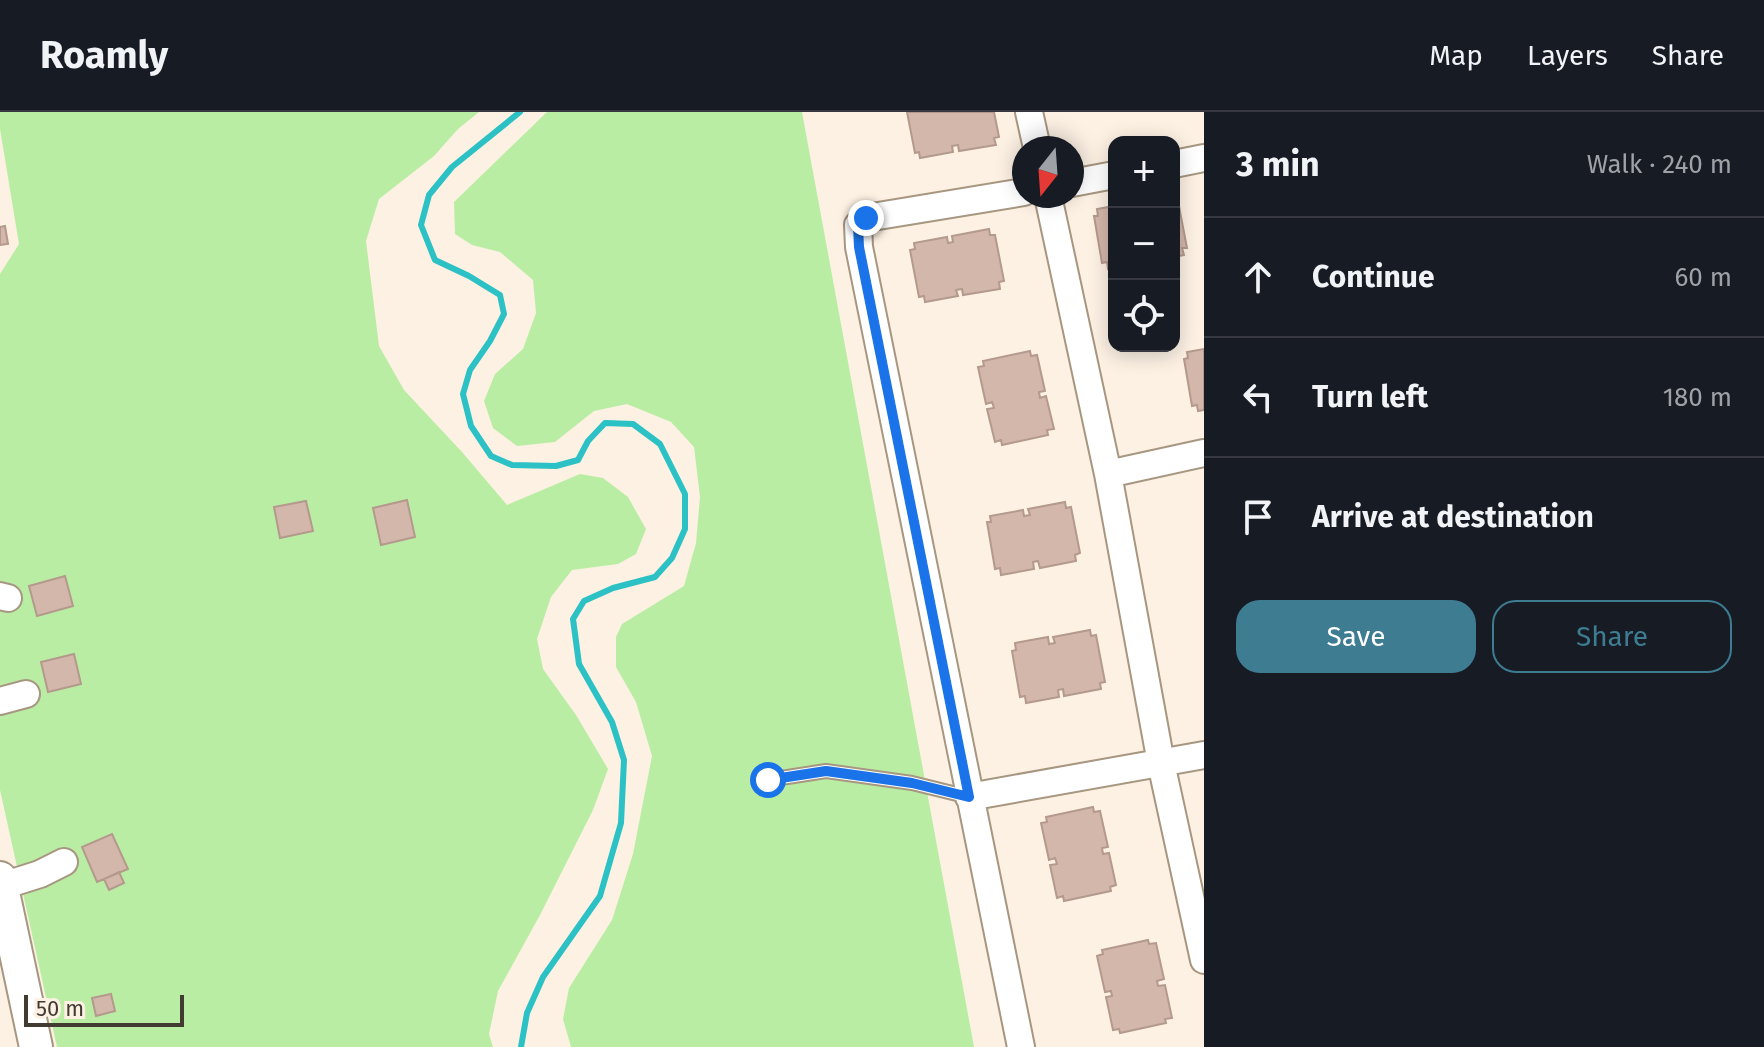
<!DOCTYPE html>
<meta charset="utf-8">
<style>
:root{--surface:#171b24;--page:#242831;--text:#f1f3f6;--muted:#9ea1a6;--line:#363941;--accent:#3e7c92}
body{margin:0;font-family:"Fira Sans",sans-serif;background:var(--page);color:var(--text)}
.controls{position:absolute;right:24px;top:24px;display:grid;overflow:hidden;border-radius:16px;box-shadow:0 4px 20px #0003}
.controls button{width:72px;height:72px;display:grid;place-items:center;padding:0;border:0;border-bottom:2px solid var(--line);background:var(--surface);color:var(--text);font:40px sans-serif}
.compass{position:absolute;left:1012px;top:24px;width:72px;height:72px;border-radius:50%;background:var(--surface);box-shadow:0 4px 20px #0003;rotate:197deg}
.scale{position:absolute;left:24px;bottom:20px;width:160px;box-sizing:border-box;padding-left:8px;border:4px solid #423b32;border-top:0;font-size:22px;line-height:28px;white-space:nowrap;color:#423b32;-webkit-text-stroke:6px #fcf1e3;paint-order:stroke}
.stop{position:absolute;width:24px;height:24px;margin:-18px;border:6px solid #1a73e8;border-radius:50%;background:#fff}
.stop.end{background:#1a73e8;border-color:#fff;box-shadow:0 2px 8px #0008}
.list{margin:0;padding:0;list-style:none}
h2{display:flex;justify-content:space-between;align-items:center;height:104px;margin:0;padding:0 32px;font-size:34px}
h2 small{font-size:26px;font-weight:400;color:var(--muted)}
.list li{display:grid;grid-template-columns:52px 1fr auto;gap:24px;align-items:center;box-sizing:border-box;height:120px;padding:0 32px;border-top:2px solid var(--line)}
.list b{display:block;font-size:30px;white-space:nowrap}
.list em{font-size:26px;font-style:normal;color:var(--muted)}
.actions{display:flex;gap:16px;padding:24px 32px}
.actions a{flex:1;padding:18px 0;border:2px solid var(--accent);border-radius:24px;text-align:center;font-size:28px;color:var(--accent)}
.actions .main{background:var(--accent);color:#fff}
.icon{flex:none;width:44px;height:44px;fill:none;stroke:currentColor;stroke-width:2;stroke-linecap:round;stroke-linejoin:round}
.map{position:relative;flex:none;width:1204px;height:935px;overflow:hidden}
header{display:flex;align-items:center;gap:48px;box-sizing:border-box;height:112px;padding:0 40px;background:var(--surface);border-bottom:2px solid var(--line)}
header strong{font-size:38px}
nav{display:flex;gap:44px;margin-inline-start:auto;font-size:28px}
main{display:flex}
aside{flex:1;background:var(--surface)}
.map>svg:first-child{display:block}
.green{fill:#baeda4}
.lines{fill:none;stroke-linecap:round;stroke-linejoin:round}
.stream{stroke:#2cc1c4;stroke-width:6}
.building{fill:#d3b7aa;stroke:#b4998d;stroke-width:2}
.service-casing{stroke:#a79680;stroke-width:16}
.minor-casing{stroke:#a79680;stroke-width:30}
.tertiary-casing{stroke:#a79680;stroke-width:36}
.service{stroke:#fff;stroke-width:12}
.minor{stroke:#fff;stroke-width:26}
.tertiary{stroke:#fff;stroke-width:32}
.route{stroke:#1a73e8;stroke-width:10}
</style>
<header>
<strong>Roamly</strong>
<nav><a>Map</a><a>Layers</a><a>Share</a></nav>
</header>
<main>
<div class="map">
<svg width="1204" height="935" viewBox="0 0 1204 935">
<rect width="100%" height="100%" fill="#fcf1e3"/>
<!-- green -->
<path class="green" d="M0 0H479L458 17 434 44 379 87 366 129 379 234 404 278 462 340 507 393 580 362 603 366 628 385 646 417 636 442 618 452 572 458 551 485 537 527 543 557 576 603 608 657 593 698 540 803 498 879 489 922 493 935H57L0 678V162L19 132 0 17Z
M547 0H802L974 935H571L563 907 569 876 612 808 633 742 652 644 636 590 616 555V525L622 512 684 474 696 431 700 385 694 335 671 310 627 292 594 299 555 330 517 334 493 316 484 289 495 262 523 237 536 201 533 168 500 140 472 133 455 122 454 90Z"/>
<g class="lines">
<!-- stream -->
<path class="stream" d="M520 0 452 55 429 83 421 113 435 148 469 164 500 183 504 202 490 229 470 258 463 282 471 314 491 344 512 353 556 354 578 348 588 329 605 311 633 312 660 332 685 382V417L672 446 655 465 613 476 584 489 573 507 579 552 612 610 624 648 621 711 600 784 543 865 527 901 521 935"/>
</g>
<!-- building -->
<path class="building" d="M907 0H994L999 25 994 26 996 33 959 39 958 33 952 34 953 40 920 46 919 40 915 41Z
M1178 89 1187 136H1182L1184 143 1174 145V90Z
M1114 94V156L1108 157 1107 150 1102 151 1094 104H1098L1097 97Z
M5 114 8 132 0 133V115Z
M989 117 990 123H995L1004 169 999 170 1000 177 963 183 962 177 956 178 958 184 925 190 924 184 919 185 910 138 915 137 914 131 947 125 948 131 953 130 952 124Z
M1204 237V298L1198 299 1197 293 1192 294 1184 247 1188 246 1187 240Z
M1030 239 1031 244 1037 243 1045 279 1039 280 1040 286 1046 284 1054 317 1047 318 1048 323 1002 333 1001 328 995 330 987 297 994 296 992 290 986 292 978 255 984 254 983 249Z
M407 388 415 425 381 433 373 396Z
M306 389 313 419 280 426 274 395Z
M1065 390 1066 396 1071 395 1080 441 1075 443 1076 449 1040 456 1038 449 1033 450 1034 457 1001 463 1000 456 995 457 987 410H991L990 404 1023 398 1024 404 1030 403 1028 397Z
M65 464 73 494 37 504 29 474Z
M1090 518 1091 524 1096 523 1105 570 1100 571 1101 577 1064 584 1063 577 1058 578 1059 585 1026 591 1025 584 1020 585 1012 539 1016 538 1015 531 1048 525 1049 532 1055 531 1053 525Z
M74 542 81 572 48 580 41 550Z
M1093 695 1094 700 1100 699 1108 735 1102 736 1103 742 1109 741 1116 773 1110 775 1111 779 1064 789 1063 784 1057 786 1050 753 1057 752 1055 746 1049 748 1041 711 1047 710 1046 705Z
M112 722 128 757 97 770 82 735Z
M119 760 124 771 109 778 104 767Z
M1148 828 1149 832 1156 831 1164 867 1157 869 1158 874 1165 873 1172 906 1165 907 1166 911 1120 921 1119 917 1113 918 1106 885 1112 884 1111 879 1105 880 1097 844 1103 842 1102 838Z
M111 882 115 899 96 904 92 886Z"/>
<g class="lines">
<!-- service casing -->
<g class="service-casing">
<path id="service" d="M768 668 826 659 912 671 969 685"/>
</g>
<!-- minor casing -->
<g class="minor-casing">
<path id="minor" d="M1029 0 1037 36
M1174 52 1204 46
M1072 71 1114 63
M1048 84 1108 362 1161 651 1204 848
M1108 362 1204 341
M0 484 8 486
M0 589 26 582
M969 685 1204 643
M2 774 40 762 64 750
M1021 935 859 135 858 113 866 106 1024 80"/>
</g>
<!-- tertiary casing -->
<g class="tertiary-casing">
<path id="tertiary" d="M0 766 36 935"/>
</g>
<!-- service -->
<use href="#service" class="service"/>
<!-- minor -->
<use href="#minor" class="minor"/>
<!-- tertiary -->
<use href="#tertiary" class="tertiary"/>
</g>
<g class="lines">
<!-- route -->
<path class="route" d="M768 668 826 659 912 671 969 685 859 135 858 113 866 106"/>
</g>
</svg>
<div class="controls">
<button>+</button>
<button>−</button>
<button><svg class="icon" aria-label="locate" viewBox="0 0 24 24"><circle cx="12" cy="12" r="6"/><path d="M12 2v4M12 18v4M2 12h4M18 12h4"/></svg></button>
</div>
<svg class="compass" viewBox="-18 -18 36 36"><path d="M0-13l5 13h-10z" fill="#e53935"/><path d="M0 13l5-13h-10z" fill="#9ea1a6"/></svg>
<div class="scale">50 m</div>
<div class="stop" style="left:768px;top:668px"></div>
<div class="stop end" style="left:866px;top:106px"></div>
</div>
<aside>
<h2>3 min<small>Walk · 240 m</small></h2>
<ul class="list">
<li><svg class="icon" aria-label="ahead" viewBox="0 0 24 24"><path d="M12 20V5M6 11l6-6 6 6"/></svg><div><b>Continue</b></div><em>60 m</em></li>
<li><svg class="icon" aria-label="left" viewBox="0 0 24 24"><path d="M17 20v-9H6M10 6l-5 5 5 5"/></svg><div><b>Turn left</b></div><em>180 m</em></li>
<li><svg class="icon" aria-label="arrive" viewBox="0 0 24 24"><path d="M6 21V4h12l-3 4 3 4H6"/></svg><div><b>Arrive at destination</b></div></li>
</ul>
<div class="actions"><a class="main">Save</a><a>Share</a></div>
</aside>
</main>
